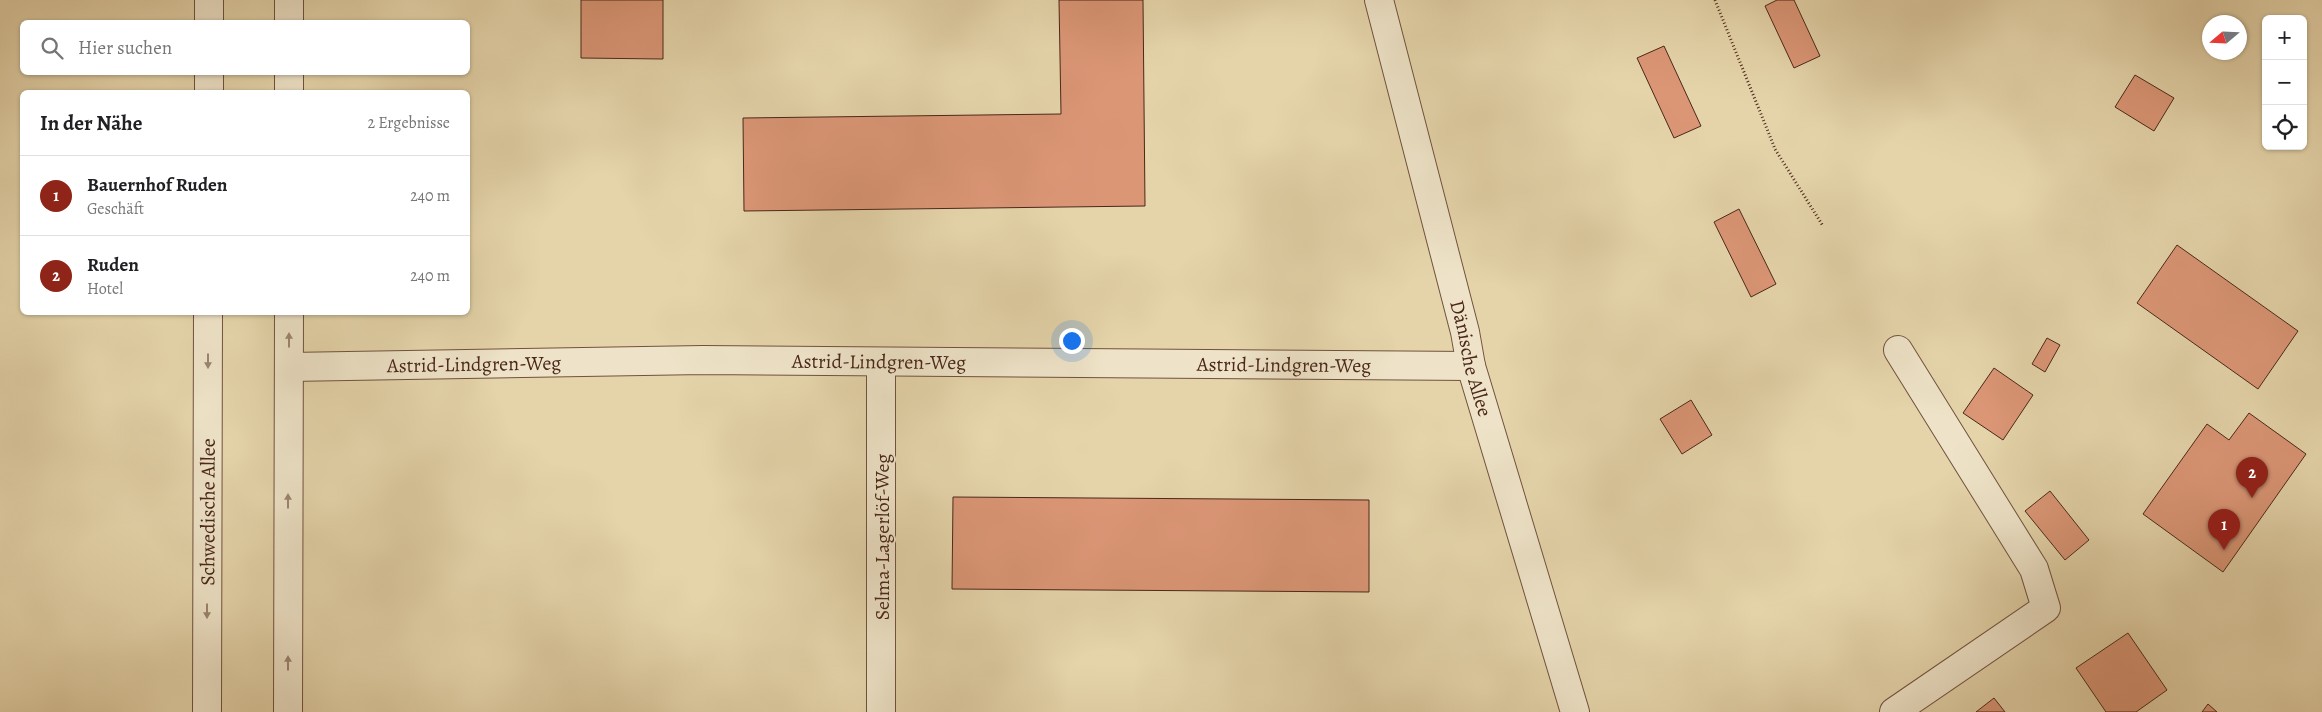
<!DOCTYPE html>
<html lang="de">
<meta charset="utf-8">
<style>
:root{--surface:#fff;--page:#f2f2f2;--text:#202124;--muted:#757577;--line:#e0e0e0;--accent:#8f2418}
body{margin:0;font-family:Alegreya,serif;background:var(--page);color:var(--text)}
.controls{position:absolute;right:15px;top:15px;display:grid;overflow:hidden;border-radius:8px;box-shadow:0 1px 4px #0004}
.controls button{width:45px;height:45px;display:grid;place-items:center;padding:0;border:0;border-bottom:1px solid var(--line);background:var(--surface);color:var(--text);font:25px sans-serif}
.compass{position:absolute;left:2202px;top:15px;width:45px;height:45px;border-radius:50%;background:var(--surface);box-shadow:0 1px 4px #0004;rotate:251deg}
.you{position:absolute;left:1071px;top:340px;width:18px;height:18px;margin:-12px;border:4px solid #fff;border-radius:50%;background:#1a73e8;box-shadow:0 0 0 8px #1a73e833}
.badge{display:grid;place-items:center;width:32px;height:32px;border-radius:50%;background:var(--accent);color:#fff;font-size:16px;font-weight:700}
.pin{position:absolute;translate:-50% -41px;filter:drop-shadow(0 1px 2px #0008)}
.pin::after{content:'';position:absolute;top:26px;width:18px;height:15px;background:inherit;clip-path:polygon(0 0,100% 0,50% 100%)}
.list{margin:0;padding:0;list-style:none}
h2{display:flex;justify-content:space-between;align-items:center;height:65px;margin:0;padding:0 20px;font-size:21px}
h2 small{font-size:16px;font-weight:400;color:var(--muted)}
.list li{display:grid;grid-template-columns:32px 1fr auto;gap:15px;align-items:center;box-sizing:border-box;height:80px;padding:0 20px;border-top:1px solid var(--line)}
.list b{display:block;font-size:19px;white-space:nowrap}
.list p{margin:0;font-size:16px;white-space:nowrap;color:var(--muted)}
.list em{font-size:16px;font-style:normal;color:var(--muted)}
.icon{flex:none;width:28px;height:28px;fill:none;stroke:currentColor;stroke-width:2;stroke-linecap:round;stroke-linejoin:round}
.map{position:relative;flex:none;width:2322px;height:712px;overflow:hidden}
.search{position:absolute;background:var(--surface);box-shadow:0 1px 4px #0004;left:20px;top:20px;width:450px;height:55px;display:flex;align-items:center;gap:12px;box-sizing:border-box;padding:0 18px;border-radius:8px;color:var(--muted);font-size:19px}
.panel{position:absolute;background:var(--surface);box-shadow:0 1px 4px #0004;left:20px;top:90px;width:450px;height:225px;border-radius:8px}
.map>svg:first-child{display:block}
.building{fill:#db9676;stroke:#4a271a}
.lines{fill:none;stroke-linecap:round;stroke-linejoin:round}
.street-casing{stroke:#71523e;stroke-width:30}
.path{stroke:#4a271a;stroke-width:3;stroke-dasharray:1 2.5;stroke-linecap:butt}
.street{stroke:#eee3c8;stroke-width:28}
.oneway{fill:#9c8571}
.labels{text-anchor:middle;stroke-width:4;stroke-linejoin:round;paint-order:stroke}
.street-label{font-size:20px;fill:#4a271a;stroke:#eee3c8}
</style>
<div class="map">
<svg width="2322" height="712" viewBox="0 0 2322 712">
<rect width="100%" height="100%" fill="#e5d4aa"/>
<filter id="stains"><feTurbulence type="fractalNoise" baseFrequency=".004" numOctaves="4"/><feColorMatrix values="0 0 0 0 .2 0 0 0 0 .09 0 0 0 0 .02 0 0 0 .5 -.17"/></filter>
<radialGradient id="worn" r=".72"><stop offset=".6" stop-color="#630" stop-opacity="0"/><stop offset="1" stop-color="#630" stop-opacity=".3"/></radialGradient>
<!-- building -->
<path class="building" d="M581 0H663V59L581 58Z
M1059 0H1143L1145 206 744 211 743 118 1061 114Z
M1777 0H1794L1820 56 1794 68 1765 6Z
M1664 46 1701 126 1674 138 1637 58Z
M2135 75 2174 98 2154 131 2115 107Z
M1739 209 1776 284 1751 297 1714 222Z
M2177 245 2298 331 2258 389 2137 303Z
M2047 338 2060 345 2045 372 2032 364Z
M1994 368 2033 395 2003 440 1963 413Z
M1691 400 1712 435 1682 454 1660 419Z
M2249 413 2306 454 2223 572 2143 514 2207 424 2229 440Z
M2050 491 2089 540 2065 560 2025 511Z
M953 497 1369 500V592L952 589Z
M2128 633 2167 690 2136 712H2106L2076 668Z
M1994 698 2005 712H1976Z
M2208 704 2217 712H2202Z"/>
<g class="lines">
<!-- street casing -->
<g class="street-casing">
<g id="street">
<path id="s1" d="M1379 0 1465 332 1471 366 1575 712"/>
<path d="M209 22V0"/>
<path d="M289 22V0"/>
<path d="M209 92V72"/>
<path d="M289 92V72"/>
<path d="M881 362V712"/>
<path id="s2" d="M289 367 703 360 1471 366"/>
<path id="s3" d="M207 712 208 312"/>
<path d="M288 712 289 312"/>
<path d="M1894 712 2046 608 2034 569 1898 350"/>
</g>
</g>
<!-- path -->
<path class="path" d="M1715 0 1775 149 1823 226"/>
<!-- street -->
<use href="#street" class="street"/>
</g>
<!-- one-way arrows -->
<defs><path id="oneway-solid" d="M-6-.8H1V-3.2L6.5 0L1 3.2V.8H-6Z" transform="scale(1.25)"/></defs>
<g class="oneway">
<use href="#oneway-solid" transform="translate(289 340) rotate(-90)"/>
<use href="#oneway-solid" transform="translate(208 361) rotate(90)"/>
<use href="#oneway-solid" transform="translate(288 501) rotate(-90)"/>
<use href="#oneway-solid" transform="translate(207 611) rotate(90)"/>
<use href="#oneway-solid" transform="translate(288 663) rotate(-90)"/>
</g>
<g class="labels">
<!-- street labels -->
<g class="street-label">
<text dy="7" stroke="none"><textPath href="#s1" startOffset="370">Dänische Allee</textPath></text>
<text dy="7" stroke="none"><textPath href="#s2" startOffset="590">Astrid-Lindgren-Weg</textPath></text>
<text dy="7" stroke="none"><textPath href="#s2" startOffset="185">Astrid-Lindgren-Weg</textPath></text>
<text dy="7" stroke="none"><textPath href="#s2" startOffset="995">Astrid-Lindgren-Weg</textPath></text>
<text dy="7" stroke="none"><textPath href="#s3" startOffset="200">Schwedische Allee</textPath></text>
<text transform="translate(882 537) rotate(-90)" y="7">Selma-Lagerlöf-Weg</text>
</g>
</g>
<rect width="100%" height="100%" filter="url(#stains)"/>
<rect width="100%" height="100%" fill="url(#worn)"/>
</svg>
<div class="controls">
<button>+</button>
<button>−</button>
<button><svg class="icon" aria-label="locate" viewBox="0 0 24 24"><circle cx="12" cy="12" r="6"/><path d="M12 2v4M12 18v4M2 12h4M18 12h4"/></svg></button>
</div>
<svg class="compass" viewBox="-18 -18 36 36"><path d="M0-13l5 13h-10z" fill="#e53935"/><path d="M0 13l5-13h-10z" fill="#757577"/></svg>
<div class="you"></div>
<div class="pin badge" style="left:2224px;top:550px">1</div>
<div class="pin badge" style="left:2252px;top:498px">2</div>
<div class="search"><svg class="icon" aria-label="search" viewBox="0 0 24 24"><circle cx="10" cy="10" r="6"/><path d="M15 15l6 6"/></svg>Hier suchen</div>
<section class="panel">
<h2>In der Nähe<small>2 Ergebnisse</small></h2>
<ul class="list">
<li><span class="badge">1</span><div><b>Bauernhof Ruden</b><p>Geschäft</p></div><em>240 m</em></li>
<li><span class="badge">2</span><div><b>Ruden</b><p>Hotel</p></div><em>240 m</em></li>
</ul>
</section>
</div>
